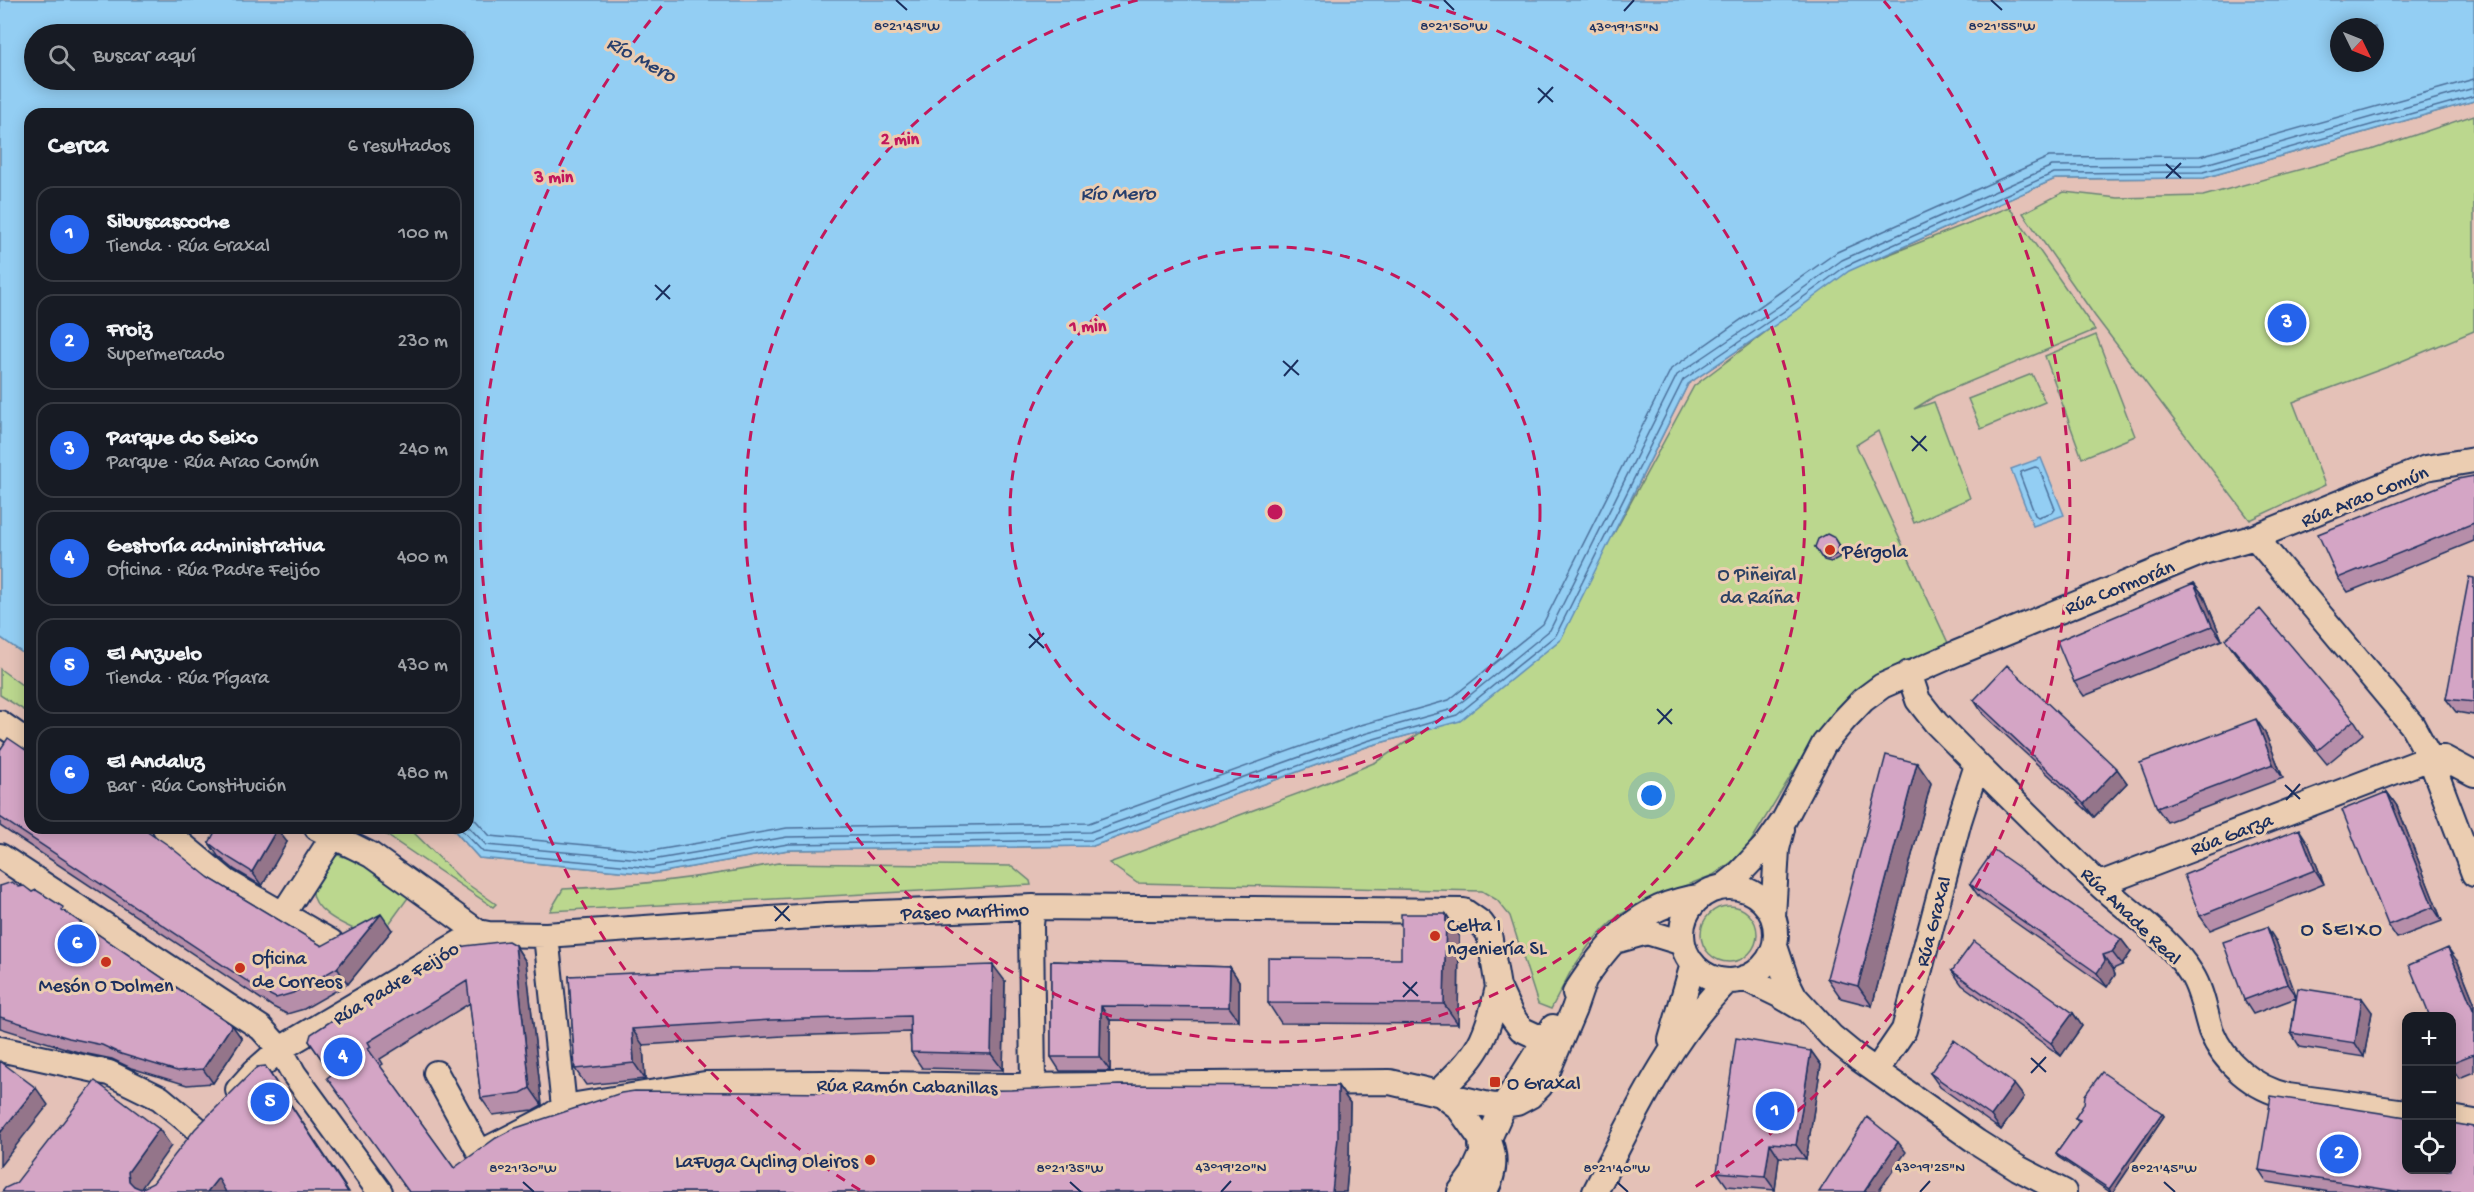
<!DOCTYPE html>
<html lang="es">
<meta charset="utf-8">
<style>
:root{--surface:#171b24;--page:#20242c;--text:#f1f3f6;--muted:#9ea1a6;--line:#363941;--accent:#2563eb}
body{margin:0;font-family:"Gochi Hand",sans-serif;background:var(--page);color:var(--text)}
.controls{position:absolute;right:18px;bottom:18px;display:grid;overflow:hidden;border-radius:12px;box-shadow:0 3px 15px #0003}
.controls button{width:54px;height:54px;display:grid;place-items:center;padding:0;border:0;border-bottom:2px solid var(--line);background:var(--surface);color:var(--text);font:30px sans-serif}
.compass{position:absolute;left:2330px;top:18px;width:54px;height:54px;border-radius:50%;background:var(--surface);box-shadow:0 3px 15px #0003;rotate:133deg}
.you{position:absolute;left:1652px;top:796px;width:21px;height:21px;margin:-15px;border:4px solid #fff;border-radius:50%;background:#1a73e8;box-shadow:0 0 0 9px #1a73e833}
.badge{display:grid;place-items:center;width:39px;height:39px;border-radius:50%;background:var(--accent);color:#fff;font-size:20px;font-weight:700}
.pin{position:absolute;translate:-50% -50%;border:3px solid #fff;box-shadow:0 2px 6px #0006}
.list{margin:0;padding:0;list-style:none}
h2{display:flex;justify-content:space-between;align-items:center;height:78px;margin:0;padding:0 24px;font-size:26px}
h2 small{font-size:20px;font-weight:400;color:var(--muted)}
.list li{display:grid;grid-template-columns:39px 1fr auto;gap:18px;align-items:center;box-sizing:border-box;height:96px;margin:0 12px 12px;padding:0 12px;border:2px solid var(--line);border-radius:18px}
.list b{display:block;font-size:22px;white-space:nowrap}
.list p{margin:0;font-size:20px;white-space:nowrap;color:var(--muted)}
.list em{font-size:20px;font-style:normal;color:var(--muted)}
.icon{flex:none;width:33px;height:33px;fill:none;stroke:currentColor;stroke-width:2;stroke-linecap:round;stroke-linejoin:round}
.map{position:relative;flex:none;width:2474px;height:1192px;overflow:hidden}
.search{position:absolute;background:var(--surface);box-shadow:0 3px 15px #0003;left:24px;top:24px;width:450px;height:66px;display:flex;align-items:center;gap:15px;box-sizing:border-box;padding:0 21px;border-radius:33px;color:var(--muted);font-size:22px}
.panel{position:absolute;background:var(--surface);box-shadow:0 3px 15px #0003;left:24px;top:108px;width:450px;height:726px;border-radius:18px}
.map>svg:first-child{display:block}
.green{fill:#bbd78e;stroke:#6b8376;stroke-width:1.5;fill-rule:evenodd}
.water{fill:#93cef3;stroke:#638eb7;stroke-width:1.5;fill-rule:evenodd}
.lines{fill:none;stroke-linecap:round;stroke-linejoin:round}
.shore{stroke:#4b6f9a;stroke-width:1.5}
.street-casing{stroke:#1b2f5e;stroke-width:28}
.highway-casing{stroke:#1b2f5e;stroke-width:38}
.street{stroke:#ebcdb1;stroke-width:24}
.highway{stroke:#ebcdb1;stroke-width:33}
.wall{fill:#b68ea9;stroke:#1b2f5e;stroke-width:1.5}
.shaded-wall{fill:#94748a;stroke:#1b2f5e;stroke-width:1.5}
.building{fill:#d4a5c5;stroke:#1b2f5e;stroke-width:1.5}
.ticks{fill:none;stroke:#1b2f5e;stroke-width:2}
.ring{fill:none;stroke:#c2185b;stroke-width:3;stroke-dasharray:10 8}
.poi-dot{fill:#c8321e;stroke:#ebcdb1;stroke-width:2}
.labels{text-anchor:middle;stroke-width:6;stroke-linejoin:round;paint-order:stroke}
.street-label{font-size:20px;fill:#1b2f5e;stroke:#ebcdb1}
.poi-label{font-size:20px;fill:#1b2f5e;stroke:#ebcdb1;text-anchor:start}
.park-label{font-size:20px;fill:#2b4063;stroke:#ebcdb1}
.water-label{font-size:21px;font-style:italic;fill:#273f6d;stroke:#ebcdb1}
.quarter-label{font-size:22px;letter-spacing:1.5px;fill:#1b2f5e;stroke:#ebcdb1}
.ticks-label{font-size:15px;text-anchor:middle;fill:#1b2f5e;stroke:#ebcdb1;stroke-width:6;stroke-linejoin:round;paint-order:stroke}
.centre{fill:#c2185b;stroke:#ebcdb1;stroke-width:3}
.ring-label{font-size:18px;text-anchor:middle;font-weight:bold;fill:#c2185b;stroke:#ebcdb1;stroke-width:6;stroke-linejoin:round;paint-order:stroke}
</style>
<div class="map">
<svg width="2474" height="1192" viewBox="0 0 2474 1192">
<rect width="100%" height="100%" fill="#e4c1b7"/>
<filter id="ink" filterUnits="userSpaceOnUse"><feTurbulence type="fractalNoise" baseFrequency=".0167" numOctaves="2"/><feDisplacementMap in="SourceGraphic" scale="12" xChannelSelector="R" yChannelSelector="G"/><feConvolveMatrix kernelMatrix="1 2 1 2 8 2 1 2 1" color-interpolation-filters="sRGB"/></filter>
<g filter="url(#ink)">
<!-- green -->
<path class="green" d="M0 0H244L34 34V80L1884 112 2474 0V101L2204 178 2055 179 1870 262 2009 207 2095 330 1935 396 1914 409 1934 402 1970 498 1914 523 1878 431 1856 445 1949 645 1846 704 1807 749 1750 843 1733 861 1713 875 1648 900 1619 915 1592 941 1571 971 1551 1009 1538 1004 1510 916 1497 900 1482 891 1137 883 1109 863 1316 787 1376 762 1423 731 1369 746 1093 846 788 850 652 874 479 858 452 828H468V114H30V658L0 637ZM2339 27H2375V63H2339ZM1771 328 1694 386 1612 537 1688 384Z
M2474 115V331L2390 366 2293 402 2325 485 2250 520 2095 316 2023 213 2064 192 2118 198 2203 196 2371 150Z
M2096 335 2135 436 2082 458 2045 356Z
M2032 374 2045 402 1981 429 1968 399Z
M0 669 30 691V714L0 695Z
M376 828H409L463 881 496 904 493 907Z
M338 855 364 863 410 895 378 939C355 930 293 909 319 875 325 868 330 859 338 855Z
M778 863 1012 866 1030 881 1031 885 550 911 563 889C636 886 707 877 778 863Z
M1701 934a28 28 0 1 1 56 0a28 28 0 1 1-56 0Z"/>
<!-- water -->
<path class="water" d="M0 0H2474V101L2204 178 2055 179 1849 271 1787 317 1688 384 1561 639 1460 721 1369 746 1093 846 788 850 652 874 479 858 452 828H468V114H30V658L0 637ZM2339 27H2375V63H2339ZM34 34H464V80H34Z
M2041 458 2064 515 2033 526 2011 469Z"/>
<g class="lines">
<!-- shore -->
<path class="shore" d="M2035 467 2039 468 2055 509 2053 512 2038 517 2035 515 2020 475 2021 472Z
M468 812 490 836 651 851 787 828 1089 823 1361 725 1449 700 1543 624 1671 369 1837 252 2049 157 2200 156 2474 79
M468 826 486 845 652 860 787 837 1090 832 1364 734 1453 709 1550 630 1677 375 1779 306 1842 260 2052 166 2202 165 2474 88
M460 828 483 852 652 868 788 844 1092 840 1367 741 1457 715 1556 635 1683 380 1783 312 1846 266 2054 173 2203 172 2474 96"/>
<!-- street casing -->
<g class="street-casing">
<path id="street" d="M2255 537 2412 725 2430 758 2474 874
M1909 673 1918 700 1936 723C1990 778 2045 833 2101 886 2132 914 2170 939 2192 975 2202 991 2205 1013 2211 1031 2224 1063 2253 1088 2288 1096L2406 1112
M0 723 30 744
M165 828 169 834 227 882 331 942
M317 828 371 855 478 932 488 934 546 935 827 915 1033 907 1464 911 1481 923 1489 934 1498 987 1511 1015 1521 1029 1536 1036H1547
M0 856 261 1028 280 1049 294 1074 380 1192
M2100 884 2430 758H2444L2474 774
M1682 934a47 47 0 1 1 94 0a47 47 0 1 1-94 0Z
M1723 887 1737 876 1768 843 1784 820 1824 744 1844 720 1863 700 1882 686 1957 653 2203 552 2255 537 2426 468 2474 460
M1033 907 1031 925 1033 1085
M283 914 334 835
M1773 916 1777 849 1782 829
M546 935 564 1107
M1619 940 1647 932 1683 943
M1775 946 1786 979 1795 997 1831 1036 1859 1059 1977 1142 2018 1168 2064 1192
M1744 978 1779 995 1801 1008
M1575 993C1607 944 1637 905 1699 897
M1671 1040 1693 964
M0 1049 109 1073 160 1098 201 1132
M1876 1071 1904 1030 1959 821 1977 765
M436 1073 480 1153 548 1118 564 1107 705 1084 823 1083 1006 1086 1390 1082 1493 1106 1504 1105 1517 1103 1530 1096 1540 1086 1547 1073 1574 1009 1584 980
M238 1090 254 1072 280 1049 478 932
M1438 1092C1479 1054 1486 1041 1498 987
M1442 1095 1458 1107 1486 1146
M2452 1118 2474 1122
M1460 1192 1473 1174 1504 1105 1553 1027
M1595 1192C1633 1118 1668 1041 1727 981"/>
</g>
<!-- highway casing -->
<g class="highway-casing">
<path id="highway" d="M1479 1192C1488 1177 1492 1163 1486 1146"/>
</g>
<!-- street -->
<use href="#street" class="street"/>
<!-- highway -->
<use href="#highway" class="highway"/>
</g>
<!-- wall -->
<path class="wall" d="M2474 476V541L2348 592 2338 578Z
M1815 547 1842 549 1840 557 1831 562 1824 560Z
M2474 578V715L2456 712 2446 699Z
M2194 583 2204 596 2222 640 2084 696 2074 682Z
M2225 639 2354 720 2363 734 2327 764 2235 653Z
M1974 700 2117 769 2127 783 2094 817 1983 714Z
M2265 732 2283 778 2167 822 2157 808Z
M0 750 209 878 322 946 392 930 348 984 304 1009 287 1014 273 1007 0 826Z
M1931 783 1872 1006 1841 998 1827 978Z
M2387 792 2397 806 2442 921 2397 938 2388 925Z
M287 842 262 886 235 870 218 856 209 843Z
M2308 843 2324 884 2210 930 2200 916Z
M1970 884 2121 939 2131 952 2122 965 2113 969 2115 975 2107 987 1979 897Z
M0 886 19 887 32 892 68 914 232 1025 242 1039 213 1083 187 1085 131 1068 112 1059 78 1052 0 1028Z
M1446 914 1459 934 1458 1024 1281 1023 1268 1003 1401 959Z
M2276 941 2296 997 2372 1012 2364 1057 2300 1047 2291 1033 2296 998 2253 1014 2244 1000Z
M515 945 526 962 542 1105 533 1110 493 1115 481 1098 470 1003 380 1059 383 1064 380 1066 454 1168 837 1093 1338 1086 1350 1103 1349 1155 1346 1192H409L332 1074 309 1041Z
M1051 961 1230 967 1239 981V1021L1110 1020V1071H1060L1051 1057Z
M2458 962 2474 1002V1072L2459 1078 2451 1067V1017Z
M868 969 1005 981 1003 1070 922 1068 911 1052 910 1032 783 1036 643 1045 645 1079 586 1085 575 1069 569 976Z
M1952 971 2073 1013 2082 1026 2061 1056 1962 985Z
M1811 1051 1821 1065 1806 1159 1779 1157 1775 1190 1727 1186 1717 1172Z
M1930 1073 2024 1097 2001 1130 1940 1087Z
M2162 1113 2164 1116 2113 1192H2110L2058 1157 2056 1154 2079 1122 2075 1118Z
M2259 1170 2474 1192H2330L2267 1182Z"/>
<!-- shaded-wall -->
<path class="shaded-wall" d="M1835 538 1842 549 1840 557 1837 554Z
M2194 583 2204 596 2222 640 2212 626Z
M2256 719 2265 732 2283 778 2273 764Z
M1917 763 1931 783 1872 1006 1858 986Z
M2117 769 2127 783 2094 817 2084 804Z
M2387 792 2397 806 2442 921 2433 907Z
M277 829 287 842 262 886 252 872Z
M2299 829 2308 843 2324 884 2315 870Z
M381 914 392 930 348 984 337 968Z
M1446 914 1459 934 1458 1024 1444 1004Z
M2267 927 2276 941 2297 998 2287 984Z
M2121 939 2131 952 2122 965 2112 952Z
M515 945 526 962 542 1105 530 1088Z
M2448 948 2458 962 2474 1002V1012Z
M2103 955 2113 969 2115 975 2107 987 2097 973Z
M993 965 1005 981 1003 1070 991 1054Z
M1230 967 1239 981V1021L1229 1007Z
M2362 998 2372 1012 2364 1057 2355 1043Z
M1101 1006 1110 1020V1071L1100 1057Z
M2073 1013 2082 1026 2061 1056 2051 1043Z
M232 1025 242 1039 213 1083 203 1069Z
M632 1029 643 1045 645 1079 634 1063Z
M1811 1051 1821 1065 1806 1159 1796 1145Z
M265 1066 349 1192H348Z
M2014 1084 2024 1097 2001 1130 1991 1116Z
M1338 1086 1350 1103 1349 1155 1346 1192H1332Z
M36 1088 48 1105 0 1166V1133Z
M2162 1113 2164 1116 2113 1192H2111L2109 1189Z
M159 1129 171 1146 140 1190 137 1192 129 1181 128 1172Z
M1898 1142 1906 1152 1878 1192H1864Z
M1770 1143 1779 1157 1775 1190 1765 1176Z
M218 1178 228 1192H207Z"/>
<!-- building -->
<path class="building" d="M2474 476V523L2338 578 2318 534 2458 479Z
M1827 534 1835 538 1839 545 1837 554 1829 559 1821 557 1815 547 1818 539Z
M2469 577 2474 578V702L2446 699Z
M2194 583 2212 626 2074 682 2057 641Z
M2260 609 2354 720 2318 750 2225 639Z
M2007 665 2117 769 2084 804 1974 700Z
M2256 719 2273 764 2157 808 2140 763Z
M8 738 30 753V828H143L168 845 209 878 322 946 381 914 337 968 293 993 276 998 262 991 0 817V750Z
M1886 755 1917 763 1858 986 1827 978Z
M2387 792 2433 907 2388 925 2342 810Z
M217 828H276L277 829 252 872 226 856 209 843Z
M2299 829 2315 870 2200 916 2184 875Z
M1994 850 2121 939 2112 952 2103 955 2105 961 2097 973 1970 884Z
M12 882 19 887 24 886 32 892 36 890 44 895 63 907 62 910 232 1025 203 1069 177 1071 121 1054 102 1045 69 1038 0 1017V886Z
M1401 914H1446L1444 1004 1268 1003V958L1401 959Z
M2267 927 2287 984 2244 1000 2223 942Z
M508 941 515 945 530 1088 521 1093 481 1098 467 981 368 1042 371 1047 368 1049 454 1168 496 1138 513 1129 621 1093 635 1091 837 1093 1011 1090 1118 1085 1338 1086V1138L1332 1192H409L327 1078 332 1074 309 1041 311 1034 342 1014 451 951 465 946Z
M1974 941 2073 1013 2051 1043 1952 971Z
M2448 948 2474 1012V1054L2451 1063V1017H2430L2409 965Z
M1051 961 1230 967 1229 1007 1101 1006 1100 1057H1051Z
M993 965 991 1054 911 1052 910 1016 771 1020 632 1029 634 1063 575 1069 569 976 720 969H868Z
M2298 988 2362 998 2355 1043 2291 1033Z
M1736 1038 1811 1051 1796 1145 1770 1143 1765 1176 1717 1172Z
M1954 1040 2014 1084 1991 1116 1930 1073Z
M0 1061 36 1088 0 1133Z
M265 1066 348 1192H226L218 1178 207 1192H2L5 1188 16 1183 95 1081 159 1129 128 1172 129 1181 134 1186 141 1189 153 1183 195 1129 257 1067Z
M2102 1072 2162 1113 2109 1189 2056 1154 2080 1120 2075 1118 2084 1104 2085 1095Z
M2271 1096 2406 1117V1170H2451V1123L2474 1127V1192H2402L2259 1170Z
M1867 1117 1898 1142 1864 1192H1819Z"/>
</g>
<!-- ticks -->
<path class="ticks" d="M896 0 907 10M1444 0 1454 10M1991 0 2002 10M1624 11 1634 0M1538 88 1553 102M1538 103 1553 87M2166 164 2181 178M2166 178 2181 163M655 285 670 299M656 300 670 285M1283 361 1299 375M1284 376 1298 360M1911 436 1927 451M1912 451 1926 436M1029 634 1044 648M1029 648 1044 633M1657 709 1672 724M1658 724 1672 709M2285 785 2300 799M2286 800 2300 784M774 906 790 921M775 921 789 906M1403 982 1418 996M1403 997 1417 982M2031 1058 2046 1072M2031 1073 2046 1057M523 1182 534 1192M1070 1182 1081 1192M1617 1182 1628 1192M2164 1182 2175 1192M1221 1192 1231 1181M1920 1192 1930 1181"/>
<!-- distance rings -->
<g class="ring">
<circle cx="1275" cy="512" r="265"/>
<path d="M1412 0A530 530 0 1 1 1138 0"/>
<path d="M860 1190A795 795 0 0 1 666 1M1884 1A795 795 0 0 1 1690 1190"/>
</g>
<!-- markers -->
<g class="poi-dot">
<circle cx="1830" cy="550" r="6"/>
<circle cx="1435" cy="936" r="6"/>
<circle cx="106" cy="962" r="6"/>
<circle cx="240" cy="968" r="6"/>
<rect x="1489" y="1076" width="12" height="12" rx="3"/>
<circle cx="870" cy="1160" r="6"/>
</g>
<g class="labels">
<!-- street labels -->
<g class="street-label">
<text transform="translate(2364 495) rotate(-22)" y="7">Rúa Arao Común</text>
<text transform="translate(2119 586) rotate(-22)" y="7">Rúa Cormorán</text>
<text transform="translate(2231 833) rotate(-21)" y="7">Rúa Garza</text>
<text transform="translate(965 910) rotate(-2)" y="7">Paseo Marítimo</text>
<text transform="translate(2132 915) rotate(44)" y="7">Rúa Anade Real</text>
<text transform="translate(1932 921) rotate(-75)" y="7">Rúa Graxal</text>
<text transform="translate(395 982) rotate(-31)" y="7">Rúa Padre Feijóo</text>
<text transform="translate(907 1085) rotate(1)" y="7">Rúa Ramón Cabanillas</text>
</g>
<!-- poi labels -->
<g class="poi-label">
<text x="1842" y="557">Pérgola</text>
<text x="1447" y="931">Celta I<tspan x="1447" dy="23">ngeniería SL</tspan></text>
<text x="252" y="964">Oficina<tspan x="252" dy="23">de Correos</tspan></text>
<text x="106" y="991" text-anchor="middle">Mesón O Dolmen</text>
<text x="1507" y="1089">O Graxal</text>
<text x="858" y="1167" text-anchor="end">LaFuga Cycling Oleiros</text>
</g>
<!-- park labels -->
<g class="park-label">
<text x="1757" y="580">O Piñeiral<tspan x="1757" dy="23">da Raíña</tspan></text>
</g>
<!-- water labels -->
<g class="water-label">
<text transform="translate(642 58) rotate(29)" y="7">Río Mero</text>
<text x="1118" y="199">Río Mero</text>
</g>
<!-- quarter labels -->
<g class="quarter-label">
<text x="2342" y="935">O SEIXO</text>
</g>
</g>
<g class="ticks-label">
<text x="907" y="30">8°21'45"W</text>
<text x="2002" y="30">8°21'55"W</text>
<text x="1454" y="30">8°21'50"W</text>
<text x="1624" y="31">43°19'15"N</text>
<text x="1231" y="1171">43°19'20"N</text>
<text x="1930" y="1171">43°19'25"N</text>
<text x="523" y="1172">8°21'30"W</text>
<text x="1070" y="1172">8°21'35"W</text>
<text x="1617" y="1172">8°21'40"W</text>
<text x="2164" y="1172">8°21'45"W</text>
</g>
<circle cx="1275" cy="512" r="9" class="centre"/>
<g class="ring-label">
<text x="900" y="144">2 min</text>
<text x="554" y="182">3 min</text>
<text x="1088" y="331">1 min</text>
</g>
</svg>
<div class="controls">
<button>+</button>
<button>−</button>
<button><svg class="icon" aria-label="locate" viewBox="0 0 24 24"><circle cx="12" cy="12" r="6"/><path d="M12 2v4M12 18v4M2 12h4M18 12h4"/></svg></button>
</div>
<svg class="compass" viewBox="-18 -18 36 36"><path d="M0-13l5 13h-10z" fill="#e53935"/><path d="M0 13l5-13h-10z" fill="#9ea1a6"/></svg>
<div class="you"></div>
<div class="pin badge" style="left:1775px;top:1111px">1</div>
<div class="pin badge" style="left:2339px;top:1154px">2</div>
<div class="pin badge" style="left:2287px;top:323px">3</div>
<div class="pin badge" style="left:343px;top:1057px">4</div>
<div class="pin badge" style="left:270px;top:1102px">5</div>
<div class="pin badge" style="left:77px;top:944px">6</div>
<div class="search"><svg class="icon" aria-label="search" viewBox="0 0 24 24"><circle cx="10" cy="10" r="6"/><path d="M15 15l6 6"/></svg>Buscar aquí</div>
<section class="panel">
<h2>Cerca<small>6 resultados</small></h2>
<ul class="list">
<li><span class="badge">1</span><div><b>Sibuscascoche</b><p>Tienda · Rúa Graxal</p></div><em>100 m</em></li>
<li><span class="badge">2</span><div><b>Froiz</b><p>Supermercado</p></div><em>230 m</em></li>
<li><span class="badge">3</span><div><b>Parque do Seixo</b><p>Parque · Rúa Arao Común</p></div><em>240 m</em></li>
<li><span class="badge">4</span><div><b>Gestoría administrativa</b><p>Oficina · Rúa Padre Feijóo</p></div><em>400 m</em></li>
<li><span class="badge">5</span><div><b>El Anzuelo</b><p>Tienda · Rúa Pígara</p></div><em>430 m</em></li>
<li><span class="badge">6</span><div><b>El Andaluz</b><p>Bar · Rúa Constitución</p></div><em>480 m</em></li>
</ul>
</section>
</div>
